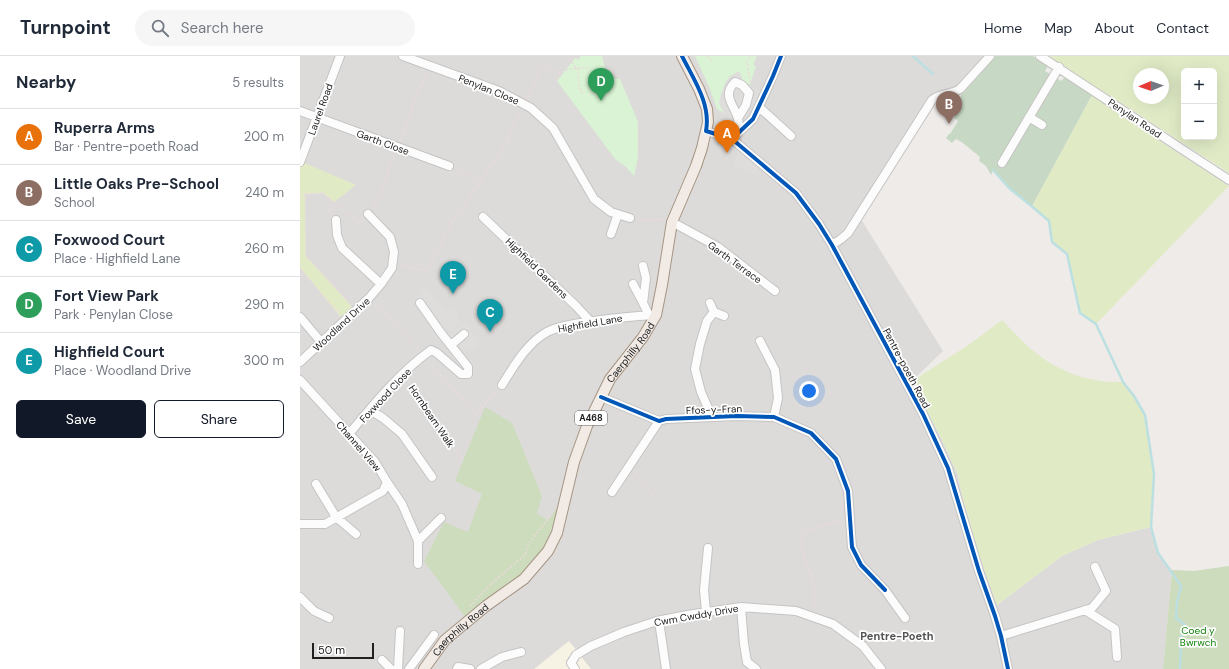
<!DOCTYPE html>
<meta charset="utf-8">
<style>
:root{--surface:#fff;--page:#f6f6f7;--text:#1f2937;--muted:#747a83;--line:#e0e1e3;--accent:#111827}
body{margin:0;font-family:"DM Sans",sans-serif;background:var(--page);color:var(--text)}
.controls{position:absolute;right:12px;top:12px;display:grid;overflow:hidden;border-radius:6px;box-shadow:0 4px 16px #0002}
.controls button{width:36px;height:36px;display:grid;place-items:center;padding:0;border:0;border-bottom:1px solid var(--line);background:var(--surface);color:var(--text);font:20px sans-serif}
.compass{position:absolute;left:833px;top:12px;width:36px;height:36px;border-radius:50%;background:var(--surface);box-shadow:0 4px 16px #0002;rotate:268deg}
.scale{position:absolute;left:12px;bottom:10px;width:62px;box-sizing:border-box;padding-left:4px;border:2px solid #202020;border-top:0;font-size:11px;line-height:14px;white-space:nowrap;color:#202020;-webkit-text-stroke:3px #fff;paint-order:stroke}
.you{position:absolute;left:509px;top:335px;width:14px;height:14px;margin:-10px;border:3px solid #fff;border-radius:50%;background:#1a73e8;box-shadow:0 0 0 6px #1a73e833}
.badge{display:grid;place-items:center;width:26px;height:26px;border-radius:50%;background:var(--accent);color:#fff;font-size:13px;font-weight:700}
.pin{position:absolute;translate:-50% -33px;filter:drop-shadow(0 1px 2px #0008)}
.pin::after{content:'';position:absolute;top:21px;width:14px;height:12px;background:inherit;clip-path:polygon(0 0,100% 0,50% 100%)}
.list{margin:0;padding:0;list-style:none}
h2{display:flex;justify-content:space-between;align-items:center;height:52px;margin:0;padding:0 16px;font-size:17px}
h2 small{font-size:13px;font-weight:400;color:var(--muted)}
.list li{display:grid;grid-template-columns:26px 1fr auto;gap:12px;align-items:center;box-sizing:border-box;height:56px;padding:0 16px;border-top:1px solid var(--line)}
.list b{display:block;font-size:15px;white-space:nowrap}
.list p{margin:0;font-size:13px;white-space:nowrap;color:var(--muted)}
.list em{font-size:13px;font-style:normal;color:var(--muted)}
.actions{display:flex;gap:8px;padding:12px 16px}
.actions a{flex:1;padding:9px 0;border:1px solid var(--accent);border-radius:6px;text-align:center;font-size:14px;color:var(--accent)}
.actions .main{background:var(--accent);color:#fff}
.icon{flex:none;width:22px;height:22px;fill:none;stroke:currentColor;stroke-width:2;stroke-linecap:round;stroke-linejoin:round}
.map{position:relative;flex:none;width:929px;height:613px;overflow:hidden}
header{display:flex;align-items:center;gap:24px;box-sizing:border-box;height:56px;padding:0 20px;background:var(--surface);border-bottom:1px solid var(--line)}
header strong{font-size:19px}
nav{display:flex;gap:22px;margin-inline-start:auto;font-size:14px}
.search{width:280px;height:36px;background:var(--page);display:flex;align-items:center;gap:10px;box-sizing:border-box;padding:0 14px;border-radius:22px;color:var(--muted);font-size:15px}
main{display:flex}
aside{flex:1;background:var(--surface)}
.map>svg:first-child{display:block}
.residential{fill:#dddbda}
.education{fill:#f7f3e4}
.grass{fill:#e0ebc6;fill-rule:evenodd}
.forest{fill:#cddcbd}
.cemetery{fill:#c7d9c4}
.park{fill:#d9f3d4}
.parking{fill:#dedddc}
.lines{fill:none;stroke-linecap:round;stroke-linejoin:round}
.stream{stroke:#bcdfe1;stroke-width:2.5}
.minor-casing{stroke:#c5c4c3;stroke-width:10}
.major-casing{stroke:#a59584;stroke-width:12}
.path{stroke:#ebdada;stroke-width:1.5;stroke-dasharray:2 2;stroke-linecap:butt}
.minor{stroke:#fcfcfc;stroke-width:8}
.major{stroke:#f1eae5;stroke-width:10}
.cycleway-casing{stroke:#fff;stroke-width:6}
.cycleway{stroke:#0057b8;stroke-width:4}
.labels{text-anchor:middle;stroke-width:3.5;stroke-linejoin:round;paint-order:stroke}
.shield{fill:#fff;stroke:#636363;stroke-width:1}
.shield-label{font-size:9px;font-weight:bold;fill:#202020}
.street-label{font-size:10px;fill:#202020;stroke:#fff}
.park-label{font-size:10px;fill:#12810a;stroke:#fff}
.neighbourhood-label{font-size:11px;font-weight:bold;fill:#535353;stroke:#fff}
</style>
<header>
<strong>Turnpoint</strong>
<div class="search"><svg class="icon" aria-label="search" viewBox="0 0 24 24"><circle cx="10" cy="10" r="6"/><path d="M15 15l6 6"/></svg>Search here</div>
<nav><a>Home</a><a>Map</a><a>About</a><a>Contact</a></nav>
</header>
<main>
<aside>
<h2>Nearby<small>5 results</small></h2>
<ul class="list">
<li><span class="badge" style="background:#e8710a">A</span><div><b>Ruperra Arms</b><p>Bar · Pentre-poeth Road</p></div><em>200 m</em></li>
<li><span class="badge" style="background:#8d6e63">B</span><div><b>Little Oaks Pre-School</b><p>School</p></div><em>240 m</em></li>
<li><span class="badge" style="background:#0f9aa8">C</span><div><b>Foxwood Court</b><p>Place · Highfield Lane</p></div><em>260 m</em></li>
<li><span class="badge" style="background:#2e9e5b">D</span><div><b>Fort View Park</b><p>Park · Penylan Close</p></div><em>290 m</em></li>
<li><span class="badge" style="background:#0f9aa8">E</span><div><b>Highfield Court</b><p>Place · Woodland Drive</p></div><em>300 m</em></li>
</ul>
<div class="actions"><a class="main">Save</a><a>Share</a></div>
</aside>
<div class="map">
<svg width="929" height="613" viewBox="0 0 929 613">
<rect width="100%" height="100%" fill="#eeebe8"/>
<!-- residential -->
<path class="residential" d="M0 0H690L660 33 636 40 559 160 643 295 612 325 644 388 658 419 662 439 679 499 697 549 762 500 798 484 851 471 858 497 872 514 863 613H0Z"/>
<!-- education -->
<path class="education" d="M269 585 291 613H234Z"/>
<!-- grass -->
<path class="grass" d="M748 0H929V117ZM884 15H914V81H884ZM839 18H863V42H839Z
M792 39 835 69 929 130 796 268 780 257 767 198 752 186 749 165 732 150Z
M0 105 56 129 34 146 23 137 5 138 6 200 56 255 44 265 0 212Z
M702 264C714 276 726 290 740 300 763 318 794 327 823 326L834 340 845 359 854 418 851 471 798 484 762 500 697 549 679 499 662 439 658 419 644 388 612 325 667 290Z"/>
<!-- forest -->
<path class="forest" d="M185 351 212 367 242 440 237 458 248 464 257 452 270 421 257 477 224 523 168 565 124 505 144 466 168 476 182 438 155 425Z
M929 510V613H863L872 514 894 515Z"/>
<!-- cemetery -->
<path class="cemetery" d="M695 0H733L748 10 745 15 761 25 765 21 792 39 732 150 709 132 693 115 691 119 686 110 679 105 680 101 663 87 656 83 652 87 646 82 649 78H650L658 65 654 62 655 60 652 58 660 45 662 36Z"/>
<!-- park -->
<path class="park" d="M281 0H302L306 16 313 23H320L338 66V101L334 120 326 111 315 103 257 25 275 2 278 4Z
M395 0H457L453 9 456 10 450 29 444 26 419 47 425 58 417 53 410 33Z"/>
<!-- parking -->
<path class="parking" d="M439 15 444 26 462 34 456 51 448 62 437 72 425 58 419 47 421 38 425 27 430 20Z
M439 94 459 111 455 118 433 110Z
M123 228 145 256 151 250 159 259 156 263 159 266 150 275 147 271 141 277 115 244Z
M164 266 180 286 169 296 157 290 154 293 145 282Z"/>
<g class="lines">
<!-- stream -->
<path class="stream" d="M613 0 633 18
M693 114 709 132 735 153 749 165 752 186 767 198 780 257 796 268 823 326 834 340 845 359 854 418 851 471 858 497 881 530 877 546 876 562 885 569 881 582 880 613"/>
<!-- minor casing -->
<g class="minor-casing">
<path id="minor" d="M103 0 199 35 231 52 253 72 294 143 311 156 330 162
M740 0 929 124
M459 51 491 80
M0 55 149 110
M729 61 742 69
M438 62 446 49 449 37 442 29 435 26C421 40 435 49 438 63 439 67 438 72 439 76
M406 75 432 83 496 137 519 168 532 189 623 358 648 412 679 515 695 560 701 580 708 613
M436 79 453 63 473 20 481 0
M0 106 40 0
M702 107 759 11
M183 161 276 250 290 265
M36 164 37 179 42 192 81 228
M372 166 418 191 475 235
M311 178 318 158
M532 189 541 183 548 177 632 44C640 37 651 39 660 33L690 0
M343 210 346 222 343 247 349 259
M333 228 343 247
M410 247 414 256 424 260
M0 261 21 286
M460 285 475 314 478 342 474 361
M151 289 164 278
M0 306 69 242 81 228 92 212 94 196 90 181 68 158
M0 324 75 406 87 426 102 448 118 485V508
M202 329C214 310 227 287 247 276 256 271 269 269 280 267 305 263 330 260 356 259
M301 341 359 365 366 363 437 360 474 361 511 377 536 403 548 435 552 491 561 509 585 534 605 562
M70 354 83 362 102 378 132 421
M412 361 401 336 395 313 400 288 407 265 414 256
M49 378C73 349 100 316 131 294L137 297 161 318H168V311L141 277 120 247
M16 428 36 461 56 478
M312 436 359 365
M0 468H25L83 435 87 426
M118 485 141 462
M0 541 14 555 29 562
M441 551 444 588 447 606 456 613
M785 554 815 573 817 601
M406 556 404 534 408 492
M359 565 366 613
M701 580 792 552 806 535 795 511
M82 604 91 613
M98 613 100 575
M109 613 134 579
M157 613 158 611 170 613
M181 613 202 601 221 596
M275 613 271 607 276 599 291 590 324 576 357 565 387 559 441 551 496 555 533 568 563 590 581 613"/>
</g>
<!-- major casing -->
<g class="major-casing">
<g id="major">
<path id="s1" d="M124 613 145 584 186 550 224 523 248 495 257 477 274 406 287 370 310 323 343 281 356 259 362 229 372 166 396 110 402 92 408 66 407 53 399 33 382 0"/>
</g>
</g>
<!-- path -->
<path class="path" d="M267 0 278 14 279 30 283 39
M408 0 412 7
M450 26 447 6 450 0
M227 42 242 11 260 17C270 11 280 12 290 12
M648 46 656 51 651 58 654 60 653 62
M100 85 126 17
M156 114 181 125
M5 138 23 137 59 168 63 164
M0 139 5 138 6 200 50 248
M73 152 82 140 83 128 95 98
M32 157 30 156 34 146
M337 164 363 163
M100 208 127 215 150 169 202 95 220 56
M0 212 39 258
M75 248 119 294
M129 306 176 359 197 335
M108 325 161 402
M335 416 356 444
M170 550 193 526 225 499 229 487 252 458
M514 552C515 543 515 533 513 524 509 509 497 491 503 475L542 465"/>
<!-- minor -->
<use href="#minor" class="minor"/>
<!-- major -->
<use href="#major" class="major"/>
<!-- cycleway casing -->
<g class="cycleway-casing">
<path id="cycleway" d="M382 0C394 24 411 48 406 75L432 83 496 137 519 168 532 189 623 358 648 412 679 515 695 560 701 580 708 613
M432 83 453 63 473 20 481 0
M301 341 359 365 366 363 437 360 474 361 511 377 536 403 548 435 552 491 561 509 585 534"/>
</g>
<!-- cycleway -->
<use href="#cycleway" class="cycleway"/>
</g>
<g class="labels">
<!-- shield labels -->
<rect class="shield" x="275" y="355" width="32" height="14" rx="3"/>
<g class="shield-label">
<text x="291" y="365">A468</text>
</g>
<!-- street labels -->
<g class="street-label">
<text transform="translate(189 33) rotate(22)" y="4">Penylan Close</text>
<text transform="translate(20 53) rotate(-70)" y="4">Laurel Road</text>
<text transform="translate(835 62) rotate(34)" y="4">Penylan Road</text>
<text transform="translate(83 86) rotate(20)" y="4">Garth Close</text>
<text transform="translate(435 206) rotate(36)" y="4">Garth Terrace</text>
<text transform="translate(237 212) rotate(44)" y="4">Highfield Gardens</text>
<text transform="translate(290 267) rotate(-10)" y="4">Highfield Lane</text>
<text transform="translate(41 268) rotate(-43)" y="4">Woodland Drive</text>
<text dy="4" stroke="none"><textPath href="#s1" startOffset="390">Caerphilly Road</textPath></text>
<text transform="translate(607 312) rotate(62)" y="4">Pentre-poeth Road</text>
<text transform="translate(85 339) rotate(-47)" y="4">Foxwood Close</text>
<text transform="translate(414 353) rotate(-2)" y="4">Ffos-y-Fran</text>
<text transform="translate(132 360) rotate(56)" y="4">Hornbeam Walk</text>
<text transform="translate(59 390) rotate(49)" y="4">Channel View</text>
<text transform="translate(396 559) rotate(-10)" y="4">Cwm Cwddy Drive</text>
<text dy="4" stroke="none"><textPath href="#s1" startOffset="54">Caerphilly Road</textPath></text>
</g>
<!-- park labels -->
<g class="park-label">
<text x="898" y="578">Coed y<tspan x="898" dy="12">Bwrwch</tspan></text>
</g>
<!-- neighbourhood labels -->
<g class="neighbourhood-label">
<text x="597" y="584">Pentre-Poeth</text>
</g>
</g>
</svg>
<div class="controls">
<button>+</button>
<button>−</button>
</div>
<svg class="compass" viewBox="-18 -18 36 36"><path d="M0-13l5 13h-10z" fill="#e53935"/><path d="M0 13l5-13h-10z" fill="#747a83"/></svg>
<div class="scale">50 m</div>
<div class="you"></div>
<div class="pin badge" style="left:427px;top:97px;background:#e8710a">A</div>
<div class="pin badge" style="left:649px;top:68px;background:#8d6e63">B</div>
<div class="pin badge" style="left:190px;top:276px;background:#0f9aa8">C</div>
<div class="pin badge" style="left:301px;top:45px;background:#2e9e5b">D</div>
<div class="pin badge" style="left:153px;top:238px;background:#0f9aa8">E</div>
</div>
</main>
